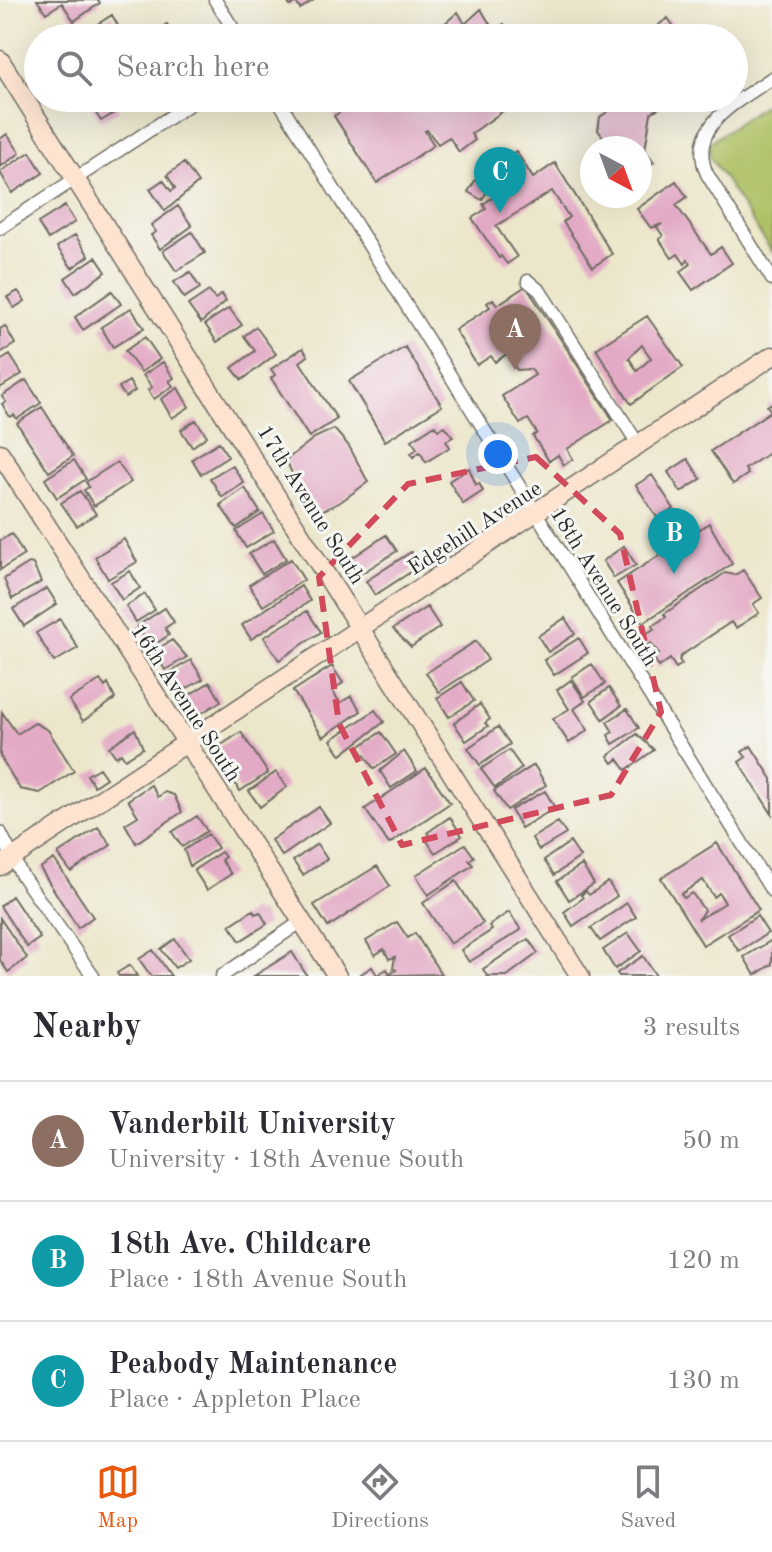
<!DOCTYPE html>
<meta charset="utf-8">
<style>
:root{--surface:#fff;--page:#f7f7f7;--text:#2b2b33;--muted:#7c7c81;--line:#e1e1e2;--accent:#ea580c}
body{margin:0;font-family:"Old Standard TT",serif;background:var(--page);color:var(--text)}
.compass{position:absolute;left:580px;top:136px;width:72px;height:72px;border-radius:50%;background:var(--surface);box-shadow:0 8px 32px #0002;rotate:139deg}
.you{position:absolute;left:498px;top:454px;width:28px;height:28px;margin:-20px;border:6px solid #fff;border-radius:50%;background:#1a73e8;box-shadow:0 0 0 12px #1a73e833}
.badge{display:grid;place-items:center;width:52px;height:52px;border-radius:50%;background:var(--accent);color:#fff;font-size:26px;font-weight:700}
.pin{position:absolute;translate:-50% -66px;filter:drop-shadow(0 2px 4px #0008)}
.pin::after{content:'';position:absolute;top:42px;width:28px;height:24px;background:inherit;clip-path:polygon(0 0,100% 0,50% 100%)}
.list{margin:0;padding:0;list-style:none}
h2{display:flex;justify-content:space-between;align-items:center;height:104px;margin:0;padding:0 32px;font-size:34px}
h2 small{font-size:26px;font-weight:400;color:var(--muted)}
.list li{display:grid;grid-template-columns:52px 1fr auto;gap:24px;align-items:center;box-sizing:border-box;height:120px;padding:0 32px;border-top:2px solid var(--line)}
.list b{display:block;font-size:30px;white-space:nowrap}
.list p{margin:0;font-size:26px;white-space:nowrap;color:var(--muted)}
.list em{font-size:26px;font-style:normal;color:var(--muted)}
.icon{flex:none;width:44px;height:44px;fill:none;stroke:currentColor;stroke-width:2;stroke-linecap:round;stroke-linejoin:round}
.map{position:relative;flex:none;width:772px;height:976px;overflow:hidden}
.search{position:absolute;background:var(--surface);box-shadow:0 8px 32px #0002;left:24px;right:24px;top:24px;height:88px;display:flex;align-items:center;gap:20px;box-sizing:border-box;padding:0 28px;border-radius:44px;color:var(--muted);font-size:30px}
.sheet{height:464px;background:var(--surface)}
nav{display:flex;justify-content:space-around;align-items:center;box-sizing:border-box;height:112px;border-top:2px solid var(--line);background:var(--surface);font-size:22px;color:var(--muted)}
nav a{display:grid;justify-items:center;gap:4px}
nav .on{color:var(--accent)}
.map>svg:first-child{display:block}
.green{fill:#aec165;stroke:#6c7648;stroke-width:2}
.building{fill:#e3aac6;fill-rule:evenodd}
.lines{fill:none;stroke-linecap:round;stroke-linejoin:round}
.street-casing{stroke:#6f6c63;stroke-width:15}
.secondary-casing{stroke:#6f6c63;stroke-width:21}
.street{stroke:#fff;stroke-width:12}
.secondary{stroke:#fde4d1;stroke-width:18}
.marked{fill:none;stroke:#d1495b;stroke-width:6;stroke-dasharray:16 10;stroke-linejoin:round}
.labels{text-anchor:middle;stroke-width:6;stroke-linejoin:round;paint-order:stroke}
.street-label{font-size:22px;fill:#2b2b2b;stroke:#f6f6f2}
</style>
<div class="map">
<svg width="772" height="976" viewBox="0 0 772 976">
<rect width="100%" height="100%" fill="#f6f6f2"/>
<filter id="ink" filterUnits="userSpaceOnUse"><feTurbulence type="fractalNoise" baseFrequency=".0125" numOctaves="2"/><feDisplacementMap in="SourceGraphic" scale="16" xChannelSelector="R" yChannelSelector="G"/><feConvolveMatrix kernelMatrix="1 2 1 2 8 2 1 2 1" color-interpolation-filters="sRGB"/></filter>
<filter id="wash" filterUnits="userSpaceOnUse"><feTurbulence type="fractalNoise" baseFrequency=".006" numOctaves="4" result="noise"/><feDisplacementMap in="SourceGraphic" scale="32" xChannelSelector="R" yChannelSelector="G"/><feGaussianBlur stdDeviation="1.8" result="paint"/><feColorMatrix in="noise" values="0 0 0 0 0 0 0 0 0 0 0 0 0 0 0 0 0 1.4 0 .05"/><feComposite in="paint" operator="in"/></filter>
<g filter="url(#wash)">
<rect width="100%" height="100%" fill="#ece6cb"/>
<!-- green -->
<path class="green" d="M772 99V252L710 157 709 143Z"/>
<g id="blocks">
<!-- building -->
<path class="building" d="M37 0H98L100 3 74 21 62 3 46 13Z
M286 0H314L300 9 296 2 290 6Z
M481 9 494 31 504 24 514 38H428L458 12 465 24Z
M112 15 125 38H96L90 29Z
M668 18 682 38H641Z
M167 24 176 38H146Z
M353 25 363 38H334Z
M86 98H111L119 110 101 121Z
M362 98H521L471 134 475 140 459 152 449 137 438 144 427 130 425 131 434 145 377 183 334 116Z
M627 98H661L665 104 651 113 645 150 654 162 640 172V148H611L598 130 600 117Z
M7 134 20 153 0 167V139Z
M516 151 533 178 555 163 612 254 593 267 563 222 569 217 552 191 496 226 517 257 507 264 501 256 499 258 472 218 486 209 483 204 510 186 513 191 522 185 504 158Z
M30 152 43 173 12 193 0 172Z
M184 163 198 183 165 211 150 189 163 180 171 191 175 188 167 175Z
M481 171 494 179 482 200 468 192Z
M676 181 687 197 676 205 711 254 721 247 732 263 693 290 680 272 691 264 688 260 685 264 678 254 672 258 659 239 663 236 657 227 662 224 651 228 637 209Z
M65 206 75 222 48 239 38 223Z
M178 206 192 226 160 249 151 235 156 232 151 225Z
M192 232 205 253 176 271 163 251Z
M75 235 89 256 72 268 57 247Z
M96 257 106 272 75 293 65 278Z
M190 272 200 288 184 298 174 282Z
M526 286 613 420 567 449 573 459 564 465 558 455 549 461 533 436 537 433 528 419 520 424 502 396 535 375 531 369 517 370 510 359 515 357 511 351 495 362 491 356 477 365 455 330 490 307 487 303 493 299 497 305Z
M18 291 25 301 14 308 7 297Z
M112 291 121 304 83 330 75 317Z
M209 291 215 299 222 294 226 301 201 323 188 305Z
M131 308 144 328 113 347 101 327Z
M229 308 242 325 217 342 205 324Z
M647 316 683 367 631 404 596 349ZM642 345 651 358 637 371 629 358Z
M5 326 15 344 0 353V329Z
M256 327 276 354 242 380 232 368 255 351 244 336Z
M145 337 160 359 141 372 125 351Z
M405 347 442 406 385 441 349 381Z
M303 348 308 356 300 362 337 419 309 437 271 378 275 375 271 369Z
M10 355 22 374 0 388V361Z
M163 362 174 378 169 381 173 386 154 399 148 390 152 387 143 375Z
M26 380 41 403 17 419 14 415 10 417 2 404 6 402 2 396Z
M129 381 135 391 125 397 119 387Z
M178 388 189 407 172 418 161 399Z
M772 403V451L745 469 748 474 733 484 711 451 771 411 767 406Z
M42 407 73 456 49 472 17 423Z
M196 420 207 436 192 447 181 430Z
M435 425 438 430 445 426 453 437 446 441 450 447 426 462 420 452 413 457 411 453 417 449 412 440Z
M334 429 349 446 368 482 339 503 319 512 295 480 286 460 314 438Z
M219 442 228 457 201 474 192 459Z
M688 459 701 479 681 492 668 472Z
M74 460 86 479 57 498 45 479Z
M117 462 131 482 94 506 84 490 89 487 86 482Z
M232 465 244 483 222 497 210 478Z
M469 468 476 485 479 483 483 491 463 504 449 481Z
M652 475 674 509 658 519 636 485Z
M245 488 260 512 236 528 220 505Z
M80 491 96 514 77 526 61 503Z
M263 514 274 531 246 548 236 531Z
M709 523 732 564 643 623 617 583Z
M12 534 24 555 0 570V540Z
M386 535 397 551 359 575 349 560Z
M124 539 137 562 108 579 95 557Z
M274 539 286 559 262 574 249 554Z
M624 546 636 565 614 578 603 561Z
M411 552 420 566 375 595 366 581Z
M291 559 304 580 263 606 249 585Z
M29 563 33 564 41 582 12 599 4 579Z
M743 570 762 598 753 604 759 613 736 628 731 622 682 655 679 660 682 664 676 668 670 659 659 667 653 657 659 654 651 643 646 646 640 637 654 629 652 626 666 617 664 614 725 573 735 575Z
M130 571 140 588 122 600 111 582Z
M301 586 310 601 251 639 242 625Z
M47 588 57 604 24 626 13 609Z
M145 594 155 610 136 622 126 606Z
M427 607 440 627 411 647 393 629Z
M165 608 174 622 165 628 169 635 151 647 137 626Z
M307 611 321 632 279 660 264 637Z
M565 618 575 634 548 652 538 636Z
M60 619 78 648 54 662 36 633Z
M579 638 588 653 554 675 544 660Z
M172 640 187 657 165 670 154 651Z
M476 641 488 660 439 692 426 673Z
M191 660 203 679 179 693 167 674Z
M592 664 605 684 584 697 572 677Z
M332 666 343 683 332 690 340 703 351 696 361 711 323 737 293 691Z
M100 680 105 687 108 684 115 699 83 721 69 700Z
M571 680 585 701 574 709 588 730 569 743 553 719 569 709 557 690Z
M210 682 221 701 194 718 183 699Z
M462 682 474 701 449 717 437 698Z
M609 688 621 706 603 719 591 701Z
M480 704 490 719 485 723 488 726 466 741 454 723Z
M627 709 639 728 613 744 608 735 613 732 607 722Z
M375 710 384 722 341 755 331 740Z
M2 712 17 734 35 723 48 730 74 771 40 793 20 789 0 756Z
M498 727 510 744 480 765 468 748Z
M135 729 143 748 125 759 121 753 116 757 109 747Z
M241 732 268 773 240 791 214 750Z
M381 732 396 754 374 769 359 747Z
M637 734 654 750 626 770 618 759 613 763 608 756Z
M751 746 772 779V814L739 762 746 757 742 752Z
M509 750 522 768 495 788 481 769Z
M404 751 417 771 391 788 380 771Z
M534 765 546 785 507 810 494 791Z
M99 768 106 778 94 786 87 775Z
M426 768 450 803 389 844 365 809Z
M276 772 287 787 260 807 249 791Z
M151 785 158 797 165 792 174 795 182 812 136 843 125 824 138 816 128 800Z
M545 791 555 808 521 828 511 810Z
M319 807 330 823 282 856 271 840Z
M197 816 207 831 182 847 172 832Z
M450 817 462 836 435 853 427 841 431 838 428 832Z
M558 822 566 834 539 850 532 838Z
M98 827 111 845 71 872 58 854Z
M208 834 218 848 190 866 184 850Z
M570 842 580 857 554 875 544 860Z
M717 843 759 910 703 945 661 878ZM703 880 714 897 719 893 725 903 698 920 704 910 692 893 684 898 681 894Z
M317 844 327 859 303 875 293 861Z
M465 844 474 857 469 860 473 865 428 895 416 875Z
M221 852 225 857 221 860 231 874 207 890 194 870Z
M54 859 93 917 78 928 40 868Z
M582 865 594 884 569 900 557 881Z
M377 866 390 886 328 927 314 905Z
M456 881 483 923 450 944 423 903Z
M608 882 617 896 573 926 564 912 583 898 581 895 586 891 589 895Z
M12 896 40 938 27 947 0 906Z
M627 903 636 917 600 941 591 928Z
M253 910 255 914 260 912 267 924 240 941 230 925Z
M509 912 521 930 469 962 461 950 492 930 489 926Z
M757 916 768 933 739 951 728 935Z
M0 918 27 958 8 972 0 960Z
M397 922 408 938 415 933 441 974 358 976 372 967 377 975 387 969 390 974 396 970 393 968 395 957 389 959 384 949 375 955 366 941Z
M628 933 641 951 615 969 603 950Z
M175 939 189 959 175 968 161 949Z
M528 939 538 953 507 976H487L483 969Z
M772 940V964L755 975 744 957Z
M153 950 171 976H151L139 959Z
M292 952 307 976H254Z
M643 956 656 976H619L617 973Z
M130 965 137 976H119L117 973Z"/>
</g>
</g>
<g filter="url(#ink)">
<use href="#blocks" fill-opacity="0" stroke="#6f6c63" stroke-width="2"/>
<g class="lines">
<!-- street casing -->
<g class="street-casing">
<path id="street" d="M215 0 239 38
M772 78C738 102 686 125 707 174L772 279
M277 98 772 891
M0 228 199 98
M528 281 540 291 640 447
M0 832 21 874 93 976
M222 976 302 921"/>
</g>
<!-- secondary casing -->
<g class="secondary-casing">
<path id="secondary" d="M0 60 580 976
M0 453 337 976
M0 866 772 356"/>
</g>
<!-- street -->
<use href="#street" class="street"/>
<!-- secondary -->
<use href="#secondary" class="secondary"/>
</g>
</g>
<!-- marked area -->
<path class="marked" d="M536 457 620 534 661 712 611 795 402 845 339 724 319 577 408 484Z"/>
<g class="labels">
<!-- street labels -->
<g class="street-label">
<text transform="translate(312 504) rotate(58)" y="8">17th Avenue South</text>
<text transform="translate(474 527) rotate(-33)" y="8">Edgehill Avenue</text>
<text transform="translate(605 586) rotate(58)" y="8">18th Avenue South</text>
<text transform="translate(187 702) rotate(57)" y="8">16th Avenue South</text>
</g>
</g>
</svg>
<svg class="compass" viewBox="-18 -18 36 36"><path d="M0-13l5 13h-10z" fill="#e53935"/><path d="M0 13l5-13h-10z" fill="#7c7c81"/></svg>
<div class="you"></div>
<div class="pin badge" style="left:515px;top:370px;background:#8d6e63">A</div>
<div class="pin badge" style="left:674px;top:574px;background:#0f9aa8">B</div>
<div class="pin badge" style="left:500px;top:213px;background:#0f9aa8">C</div>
<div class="search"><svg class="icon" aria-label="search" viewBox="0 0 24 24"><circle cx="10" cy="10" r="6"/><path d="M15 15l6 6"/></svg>Search here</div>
</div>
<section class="sheet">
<h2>Nearby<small>3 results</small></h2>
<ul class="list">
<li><span class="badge" style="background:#8d6e63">A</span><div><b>Vanderbilt University</b><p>University · 18th Avenue South</p></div><em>50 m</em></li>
<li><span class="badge" style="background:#0f9aa8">B</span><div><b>18th Ave. Childcare</b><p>Place · 18th Avenue South</p></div><em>120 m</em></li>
<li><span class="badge" style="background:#0f9aa8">C</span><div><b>Peabody Maintenance</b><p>Place · Appleton Place</p></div><em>130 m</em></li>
</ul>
</section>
<nav>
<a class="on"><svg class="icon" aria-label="map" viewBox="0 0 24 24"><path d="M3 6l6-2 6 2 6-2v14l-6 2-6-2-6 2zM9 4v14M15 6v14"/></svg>Map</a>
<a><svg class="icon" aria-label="directions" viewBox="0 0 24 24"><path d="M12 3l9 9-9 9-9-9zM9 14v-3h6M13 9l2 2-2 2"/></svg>Directions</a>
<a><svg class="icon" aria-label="saved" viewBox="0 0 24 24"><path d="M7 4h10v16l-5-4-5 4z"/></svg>Saved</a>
</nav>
